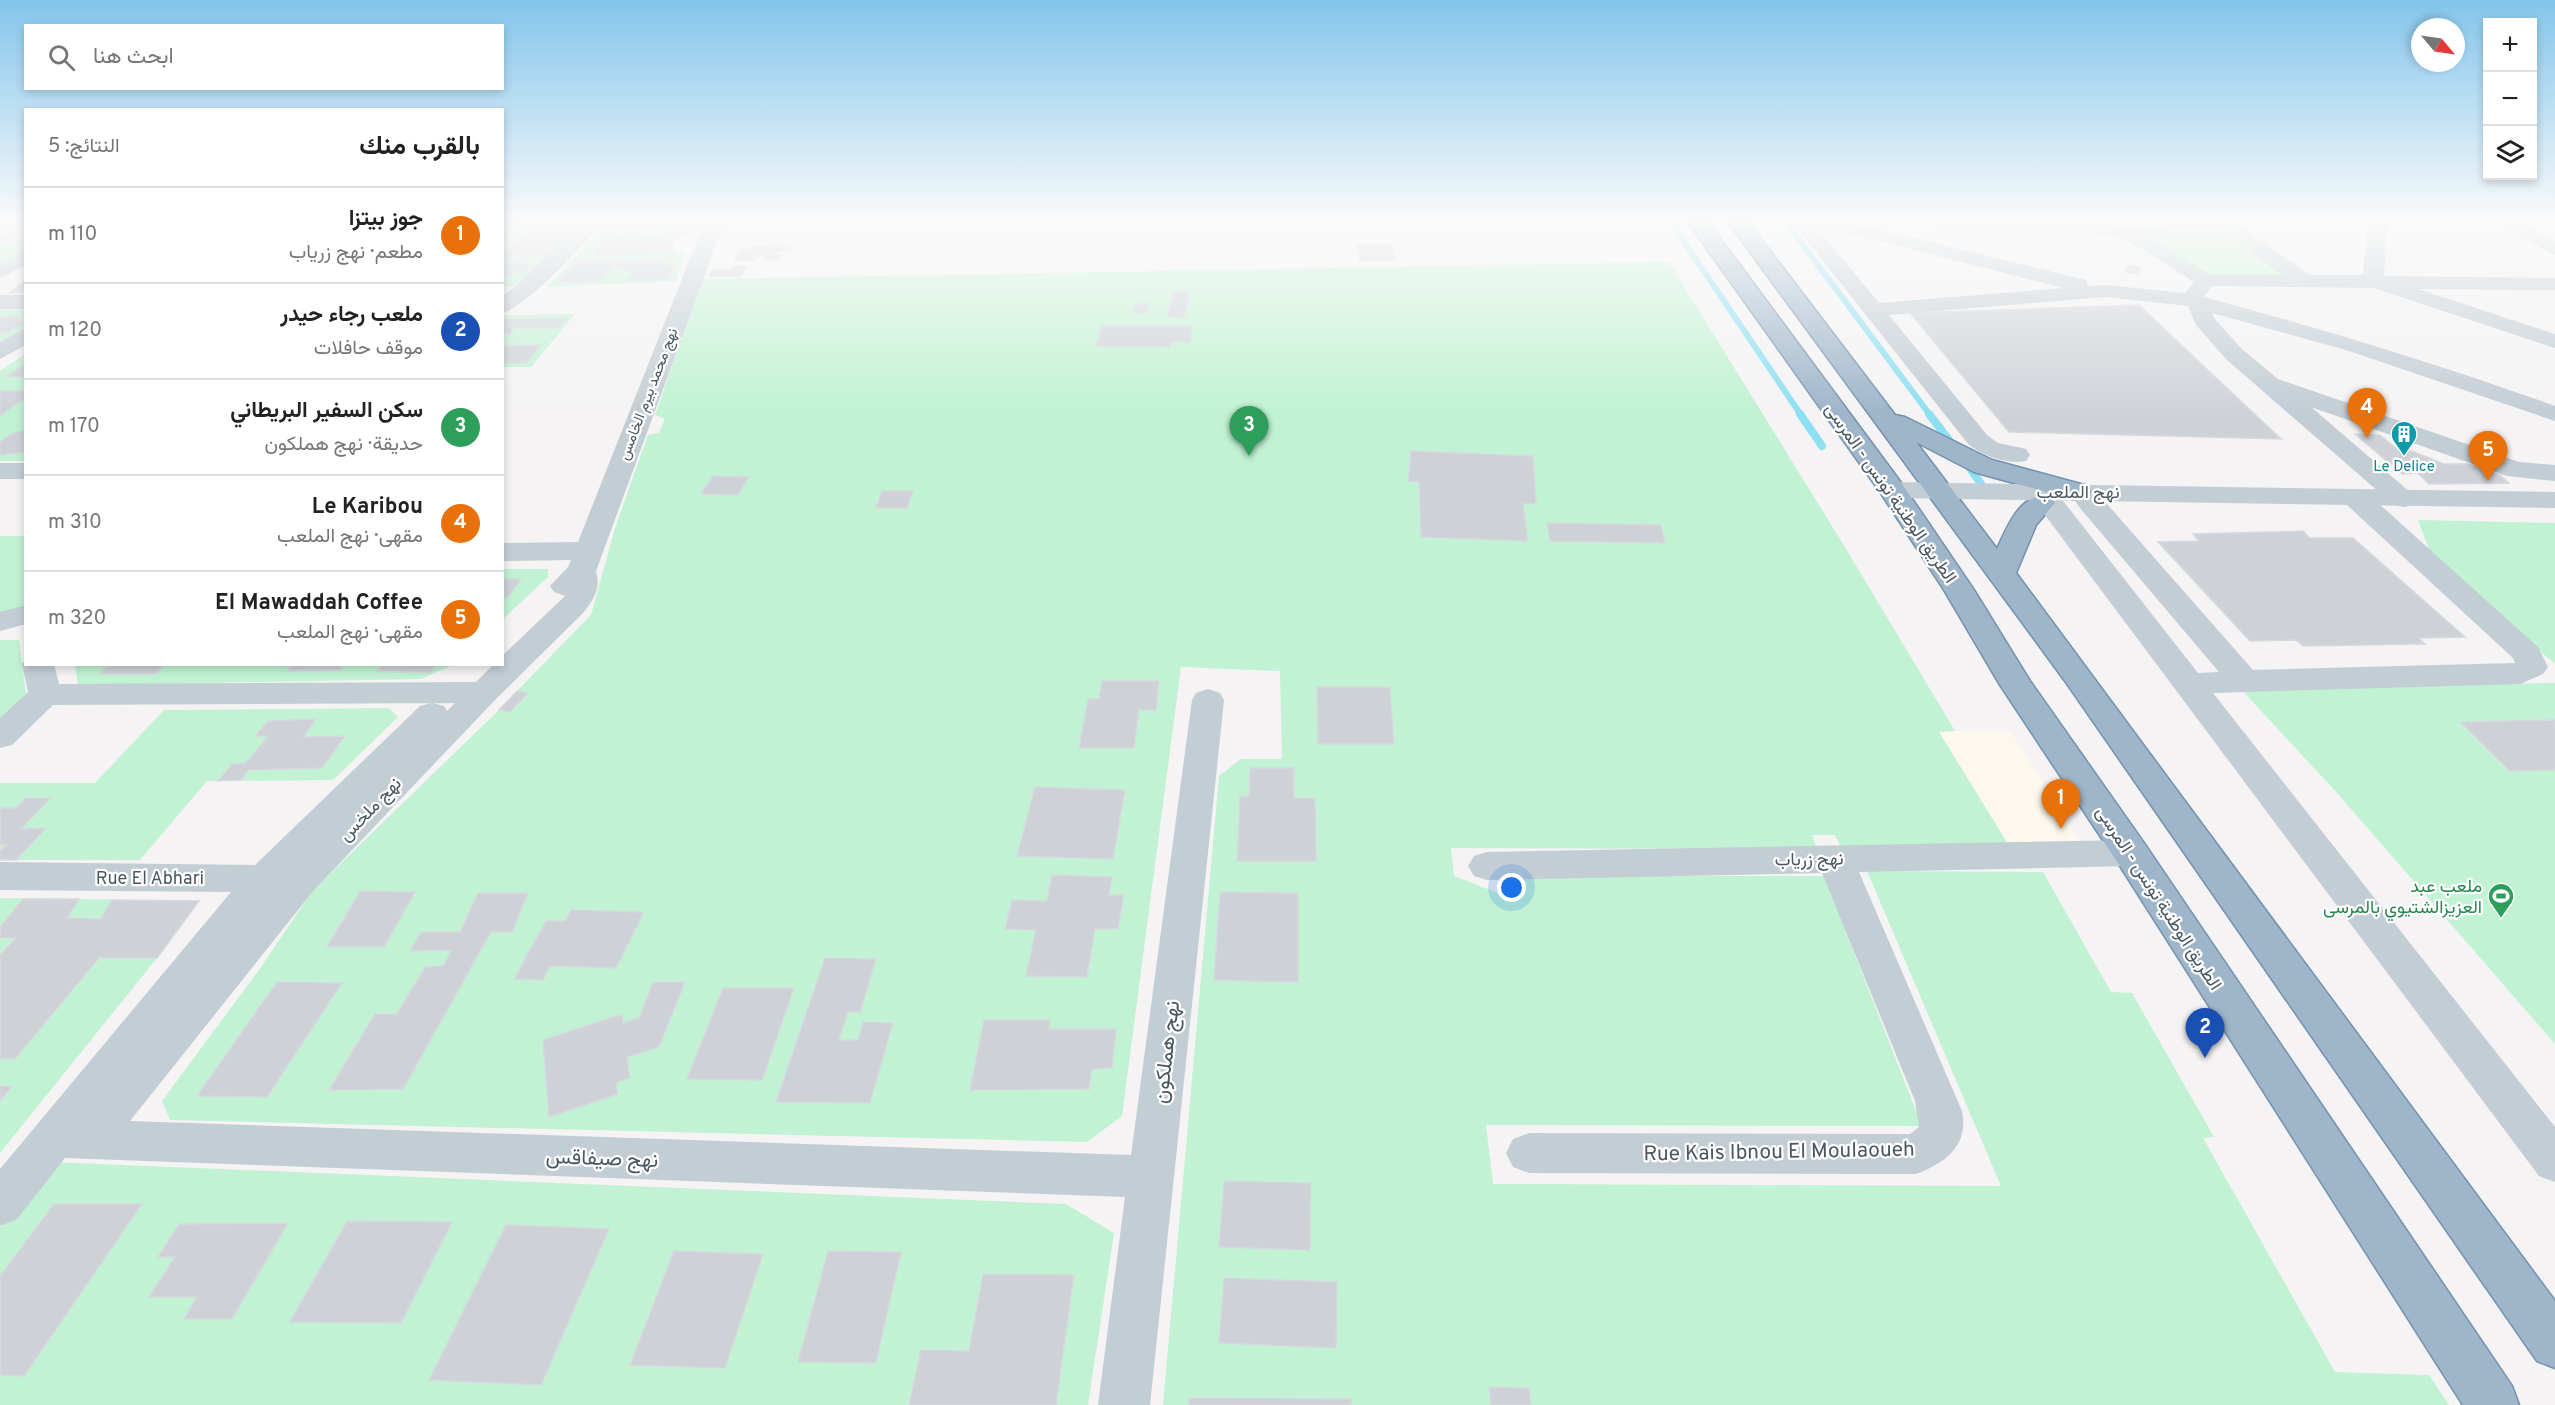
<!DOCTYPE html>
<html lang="ar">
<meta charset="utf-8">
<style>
:root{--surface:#fff;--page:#f6f6f6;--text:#222;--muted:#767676;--line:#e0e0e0;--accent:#137aee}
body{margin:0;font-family:Overpass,Vazirmatn,sans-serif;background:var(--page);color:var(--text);direction:rtl}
.controls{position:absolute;right:18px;top:18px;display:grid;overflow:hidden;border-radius:0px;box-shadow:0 3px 9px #0003}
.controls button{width:54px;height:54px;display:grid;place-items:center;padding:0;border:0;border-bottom:2px solid var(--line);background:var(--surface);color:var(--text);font:30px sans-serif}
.compass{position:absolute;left:2411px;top:18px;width:54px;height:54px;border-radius:50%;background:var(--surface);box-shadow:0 3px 9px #0003;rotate:119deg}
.you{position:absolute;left:1512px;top:888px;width:21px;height:21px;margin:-15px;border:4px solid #fff;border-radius:50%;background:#1a73e8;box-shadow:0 0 0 9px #1a73e833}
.badge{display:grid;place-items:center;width:39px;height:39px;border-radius:50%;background:var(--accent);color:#fff;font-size:20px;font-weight:700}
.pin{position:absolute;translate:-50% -50px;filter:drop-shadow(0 2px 3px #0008)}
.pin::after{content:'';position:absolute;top:32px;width:21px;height:18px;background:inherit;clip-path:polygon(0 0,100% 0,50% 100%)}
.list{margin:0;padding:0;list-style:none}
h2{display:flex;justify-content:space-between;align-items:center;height:78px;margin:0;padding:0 24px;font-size:26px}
h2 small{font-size:20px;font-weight:400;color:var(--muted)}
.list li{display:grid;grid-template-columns:39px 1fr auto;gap:18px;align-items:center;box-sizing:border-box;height:96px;padding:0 24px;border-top:2px solid var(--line)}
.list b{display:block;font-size:22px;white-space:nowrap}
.list p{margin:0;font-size:20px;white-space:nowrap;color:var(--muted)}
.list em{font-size:20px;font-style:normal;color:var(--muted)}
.icon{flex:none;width:33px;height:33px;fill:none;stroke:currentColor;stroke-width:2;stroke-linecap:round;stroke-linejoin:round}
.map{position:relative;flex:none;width:2555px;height:1405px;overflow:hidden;direction:ltr}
.search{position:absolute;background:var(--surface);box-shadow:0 3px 9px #0003;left:24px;top:24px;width:480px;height:66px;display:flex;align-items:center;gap:15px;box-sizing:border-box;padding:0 21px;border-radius:0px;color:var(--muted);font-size:22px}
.panel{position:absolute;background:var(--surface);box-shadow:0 3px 9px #0003;left:24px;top:108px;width:480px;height:558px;border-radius:0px;direction:rtl}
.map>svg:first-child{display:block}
.commercial{fill:#fdf8ee}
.green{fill:#c1f2d3}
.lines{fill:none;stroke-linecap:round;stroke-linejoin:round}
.stream-far1{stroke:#8ddff1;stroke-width:6}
.stream{stroke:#8ddff1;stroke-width:8}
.building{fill:#ced2d7;stroke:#d6d9de;stroke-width:1.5}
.trunk-casing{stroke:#7492ae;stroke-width:3}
.minor{fill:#c3cdd4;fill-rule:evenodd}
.tertiary{fill:#c3cdd4;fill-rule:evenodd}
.trunk{fill:#9eb5ca;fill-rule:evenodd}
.labels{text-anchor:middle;stroke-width:4.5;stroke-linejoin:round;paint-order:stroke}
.far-street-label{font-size:15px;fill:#495761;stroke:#fff}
.far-culture-label{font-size:15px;fill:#0d838f;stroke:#fff}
.street-label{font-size:18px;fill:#495761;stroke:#fff}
.leisure-label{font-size:18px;fill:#27864d;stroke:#fff;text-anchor:end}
.near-street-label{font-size:21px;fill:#495761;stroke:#fff}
</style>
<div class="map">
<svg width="2555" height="1405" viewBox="0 0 2555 1405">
<rect width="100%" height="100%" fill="#f5f3f3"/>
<!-- commercial -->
<path class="commercial" d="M1939 731 2011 732 2084 848 2011 849Z"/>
<!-- green -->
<path class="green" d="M0 218H26L25 255 0 271Z
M502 218H587L521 287H503Z
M612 218H696L689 235 676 236 673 243 676 244 673 252 685 251 676 281 547 287Z
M2230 233 2287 276 2207 277 2147 235Z
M1669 262 1843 544 1955 731 1939 732 2011 849 1841 847 1835 835H1812L1817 849 1451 848 1454 876 1503 895 1501 876H1824L1922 1126 1486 1125 1493 1184 2001 1186 1867 871 2043 872 2111 992 2132 993 2214 1137 2203 1138 2335 1372 2429 1375 2449 1405H1163L1219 776 1241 759H1282L1280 671 1181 667 1122 1116 1087 1142 170 1120 162 1101 259 970 313 890 499 710 510 711 527 693 517 691 591 615 615 528 648 435 659 433 665 419 655 415 702 279Z
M0 310H26L25 334 0 351Z
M575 314 531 367H503L502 315Z
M25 354V461H0V371Z
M2418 520 2555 523V664L2432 557Z
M0 536H26L25 612 0 616Z
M503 569H548V577L503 619Z
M0 640H19L26 694 0 719Z
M75 665H453L421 679 78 685Z
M2555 683V1044L2338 794 2240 688Z
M389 708 398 717 333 780 207 781 140 860H0V783H95L164 710Z
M0 898 199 901 157 958 0 1153Z
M52 1162 1066 1204 1114 1233 1088 1405H0V1227Z"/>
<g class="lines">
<!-- stream-far1 -->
<path class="stream-far1" d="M1668 218 1801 415
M1783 218 1930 415"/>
<!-- stream -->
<path class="stream" d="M1800 414 1822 446
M1929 414 1955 448
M1965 461 1981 484"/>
</g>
<!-- building -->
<path class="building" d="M502 218H530L509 237H502Z
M552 218H581L569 231H538Z
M649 218H696L693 227 643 230Z
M649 218 643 230 629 231 631 227H626L624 231 606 233 613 220Z
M26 222V241L0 242V236Z
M527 231H569L555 245H512Z
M691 231 689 235 675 236 673 252 631 254 639 239 666 238 668 232Z
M625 238 624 240 639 239 631 254 592 257 601 239Z
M512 245H551L546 250H552L546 256H502Z
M784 245 783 247H793L791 251H777L776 255H781L779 260H763L765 256 757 257 755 260 735 261 737 253 742 249H750L751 246Z
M1357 245H1392L1396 260 1360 261Z
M667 259 664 265H675L669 279 628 281 633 271H623L625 267H615L618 262Z
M578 260H619L599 282H557Z
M514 261 533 265 527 267 532 269 502 277V266Z
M2128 265 2140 267 2138 274 2125 272Z
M733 266H747L741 276 710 277V272L714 270H731Z
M24 281 26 292 9 293Z
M1174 291H1190L1184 318 1167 317Z
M1136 304H1149L1147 313H1133Z
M2139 305 2281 439 2009 432 1910 313Z
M17 315 22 326 0 334V319Z
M567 318 559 328H514L510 334H502V319Z
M1102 326H1192L1190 342H1171L1170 347 1096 346Z
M541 345 526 363H502V346Z
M25 364 26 377H6Z
M0 391H26V397L0 416Z
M26 430V452L0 455V442L13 433Z
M2355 434 2380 435 2397 449 2409 450 2444 464H2468L2500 475 2509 483 2429 484 2418 473 2402 474Z
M1411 451 1533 456 1536 504 1523 503 1528 541 1421 537 1419 482 1408 481Z
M713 476 749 477 738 495 701 494Z
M882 491H913L907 508H876Z
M1547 523 1661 525 1665 543 1550 541Z
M2303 531 2310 538H2353L2465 637 2419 638 2425 644 2303 646 2296 640 2250 641 2158 542 2199 541 2193 534Z
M502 579H521L507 598H502Z
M109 664H165L156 674H100Z
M292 664H344L340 670 287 671Z
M383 664H437L430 673 377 671Z
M1102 681H1159L1156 710H1139L1134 748H1079L1088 699H1099Z
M1317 687H1390L1394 744H1318Z
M517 691 528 693 510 712 499 710Z
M316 719 303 737 345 736 322 768 249 770 241 780 218 781 232 764 246 763 268 736H255L268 721Z
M2555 720V770L2510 771 2460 722Z
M1250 768H1294V798H1315L1316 861H1237L1240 796 1249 797Z
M1035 787 1125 790 1113 859 1017 856Z
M26 798H51L21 829 46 828 16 860H0V851L6 845H0V808H16Z
M1052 875 1112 877 1109 895H1124L1118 929H1095L1087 977 1026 976 1036 930 1005 929 1012 900 1047 901Z
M360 891 415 892 384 947H327Z
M1220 892 1298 893V982L1214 980Z
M478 893H528L512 932H491L403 1089 329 1090 375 1014H397L425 967 443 966 452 950 410 951 421 932H460Z
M23 899H79L67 918 101 919 112 900 199 901 157 958H99L15 1059H0V955L16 938H0V927Z
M571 910 644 912 616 968 550 966 543 980 514 979 546 921H565Z
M825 958 876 959 860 1012H848L839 1040H858L863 1022 893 1023 870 1103 776 1102Z
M277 982 342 983 267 1097 197 1096Z
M653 982H685L659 1047 627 1057 630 1078 616 1083 618 1094 549 1117 543 1040 622 1014 623 1023 639 1018Z
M723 988H794L762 1080 687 1079Z
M984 1020H1050L1049 1029H1116L1112 1068 1092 1069 1089 1089 970 1090Z
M0 1086 12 1087 0 1101Z
M1224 1181 1311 1183 1310 1250 1219 1247Z
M54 1204H142L24 1376 0 1375V1276Z
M347 1221 452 1222 401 1323 290 1322Z
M288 1223 232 1319H184L197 1297H149L175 1257H158L179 1224Z
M506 1225 609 1229 541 1385 429 1380Z
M674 1251 763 1254 725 1368 630 1365Z
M828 1251 901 1252 876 1363 798 1362Z
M983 1274 1074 1275 1056 1405H909L921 1350 969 1351Z
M1224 1278 1337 1282 1336 1348 1219 1343Z
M1489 1387 1529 1388 1531 1405H1491Z
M1189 1398 1351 1399V1405H1189Z"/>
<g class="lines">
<!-- trunk casing -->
<g class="trunk-casing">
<path id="trunk" d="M1685 218H1705L1902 484 1974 590 2030 681 2144 843 2512 1386 2519 1405H2463L2118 863 2000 685 1944 590 1880 492Z
M1725 218H1745L1895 415 1905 417 1992 460 2088 486 2092 492 2088 498 2078 500 2068 498 1974 472 1916 442 1997 549C2007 527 2021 490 2051 497L2055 503 2036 525 2016 573 2555 1301V1368L2537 1361 2065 681Z"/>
</g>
<!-- minor -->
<path class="minor" d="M585 218H606C591 239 525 308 502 313V296L516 286Z
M706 218H726L596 571C601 589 594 599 583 613L496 699 314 890 130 1121 1131 1155 1192 700 1196 693 1208 689 1220 693 1224 700 1150 1405H1098L1125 1197 65 1158 17 1219 0 1226V1169L231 892 0 890V862L255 865 420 706 432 703 444 706 447 711 455 703 53 705 12 745 0 748V718L28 692 22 664 26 659V664H54L59 684 476 682 494 664H502V656L565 596 554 592 550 586 568 567 571 560 502 561V543L578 542Z
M1789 218H1832L2086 280 2088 286 2106 285 2185 293 2194 282C2175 271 2137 243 2118 238 2052 222 1983 239 1917 222L1914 218 2071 219 2126 227 2210 222 2207 218H2229L2310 275H2363L2368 218H2388L2384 276 2555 278V290L2418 289 2555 334V348L2374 288 2212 286 2204 297C2323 329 2439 364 2555 406V421L2346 350 2212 313 2214 318 2242 349 2278 379 2519 462 2555 465V481L2507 476 2311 407 2418 499 2414 505 2404 507 2394 505 2226 359 2196 325 2188 306 2106 297 1889 315 1987 435 1998 443 2026 449 2030 455 2026 461C2008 465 1984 456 1969 445ZM1815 225 2064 288 1879 303ZM2225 233 2282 275 2210 274 2148 238Z
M2491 218H2515L2555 241V255L2494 222Z
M26 250V265L0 278V263Z
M0 295H26V309H0Z
M26 328V345L0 359V342Z
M0 463H26V479H0Z
M2357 491 2367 493 2538 647 2548 667 2543 674 2520 684 2213 693 2555 1127V1182L2539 1176 2036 503 2040 497 2050 495 2060 497 2198 673 2219 672 2080 508 2076 502 2080 496 2090 494 2100 496 2253 670 2515 663 2513 658 2347 505 2343 499 2347 493Z
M26 605V624L0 631V612Z
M2131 840 2144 843 2150 853 2144 863 2131 866 1859 872 1962 1111C1969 1146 1945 1163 1916 1174L1529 1173 1513 1167 1506 1153 1513 1139 1529 1133 1910 1134 1919 1127 1915 1101 1822 873 1487 880 1474 876 1468 866 1474 856 1487 852Z"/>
<!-- tertiary -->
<path class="tertiary" d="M1892 482 2555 492V508L1892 498 1882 496 1878 490 1882 484Z"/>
<!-- trunk -->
<use href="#trunk" class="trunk"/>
</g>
<!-- sky -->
<linearGradient id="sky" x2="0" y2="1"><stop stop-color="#83c5ec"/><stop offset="0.53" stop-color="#fafafa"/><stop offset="1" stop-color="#fafafa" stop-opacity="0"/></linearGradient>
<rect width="2555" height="414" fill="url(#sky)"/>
<!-- icons -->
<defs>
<g id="building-pin" transform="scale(1.35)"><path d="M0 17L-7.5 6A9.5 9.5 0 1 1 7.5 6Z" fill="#0f9aa8" stroke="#fff"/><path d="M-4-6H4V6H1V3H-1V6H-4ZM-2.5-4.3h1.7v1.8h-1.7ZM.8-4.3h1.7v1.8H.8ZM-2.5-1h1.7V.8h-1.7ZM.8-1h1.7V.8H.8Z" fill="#fff"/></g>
<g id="stadium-pin" transform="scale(1.35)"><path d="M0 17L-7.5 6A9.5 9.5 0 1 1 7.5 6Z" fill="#2e9e5b" stroke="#fff"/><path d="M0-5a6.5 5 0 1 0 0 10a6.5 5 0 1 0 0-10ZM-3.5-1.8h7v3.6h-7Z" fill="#fff"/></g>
</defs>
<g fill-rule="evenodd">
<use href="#building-pin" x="2404" y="434"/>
<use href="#stadium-pin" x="2501" y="896"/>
</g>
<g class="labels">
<!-- far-street labels -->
<g class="far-street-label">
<text transform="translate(648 394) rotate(-69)" y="5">نهج محمد بيرم الخامس</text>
</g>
<!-- far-culture labels -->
<g class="far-culture-label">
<text x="2404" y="471">Le Delice</text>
</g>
<!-- street labels -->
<g class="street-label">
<text x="2078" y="498">نهج الملعب</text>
<text transform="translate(1891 493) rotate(55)" y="6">الطريق الوطنية تونس - المرسى</text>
<text transform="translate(370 809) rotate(-46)" y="6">نهج ملخس</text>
<text transform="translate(1809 859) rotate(-1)" y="6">نهج زرياب</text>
<text x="150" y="884">Rue El Abhari</text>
<text transform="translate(2159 898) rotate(57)" y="6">الطريق الوطنية تونس - المرسى</text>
</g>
<!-- leisure labels -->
<g class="leisure-label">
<text x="2482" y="892">ملعب عبد<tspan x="2482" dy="21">العزيزالشتيوي بالمرسى</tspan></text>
</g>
<!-- near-street labels -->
<g class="near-street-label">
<text transform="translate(1166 1052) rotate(-83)" y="7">نهج هملكون</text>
<text transform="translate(1779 1151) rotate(-1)" y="7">Rue Kais Ibnou El Moulaoueh</text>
<text transform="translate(602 1158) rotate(2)" y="7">نهج صيفاقس</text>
</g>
</g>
</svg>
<div class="controls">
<button>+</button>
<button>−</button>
<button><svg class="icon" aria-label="layers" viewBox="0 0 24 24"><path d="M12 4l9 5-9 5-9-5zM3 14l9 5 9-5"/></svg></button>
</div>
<svg class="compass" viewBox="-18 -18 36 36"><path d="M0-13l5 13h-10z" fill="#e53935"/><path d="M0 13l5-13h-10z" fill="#767676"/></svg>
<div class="you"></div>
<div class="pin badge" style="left:2061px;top:829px;background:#e8710a">1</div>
<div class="pin badge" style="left:2205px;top:1058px;background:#1a4fb4">2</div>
<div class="pin badge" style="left:1249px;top:456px;background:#2e9e5b">3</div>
<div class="pin badge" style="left:2367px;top:438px;background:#e8710a">4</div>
<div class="pin badge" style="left:2488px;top:481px;background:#e8710a">5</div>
<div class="search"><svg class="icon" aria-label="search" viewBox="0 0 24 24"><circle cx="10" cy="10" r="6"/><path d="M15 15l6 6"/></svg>ابحث هنا</div>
<section class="panel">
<h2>بالقرب منك<small>النتائج: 5</small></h2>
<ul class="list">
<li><span class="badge" style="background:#e8710a">1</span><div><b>جوز بيتزا</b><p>مطعم · نهج زرياب</p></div><em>110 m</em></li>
<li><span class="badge" style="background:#1a4fb4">2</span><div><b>ملعب رجاء حيدر</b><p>موقف حافلات</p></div><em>120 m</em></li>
<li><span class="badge" style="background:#2e9e5b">3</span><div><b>سكن السفير البريطاني</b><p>حديقة · نهج هملكون</p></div><em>170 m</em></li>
<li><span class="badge" style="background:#e8710a">4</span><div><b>Le Karibou</b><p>مقهى · نهج الملعب</p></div><em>310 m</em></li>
<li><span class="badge" style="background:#e8710a">5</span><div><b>El Mawaddah Coffee</b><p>مقهى · نهج الملعب</p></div><em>320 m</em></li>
</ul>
</section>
</div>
